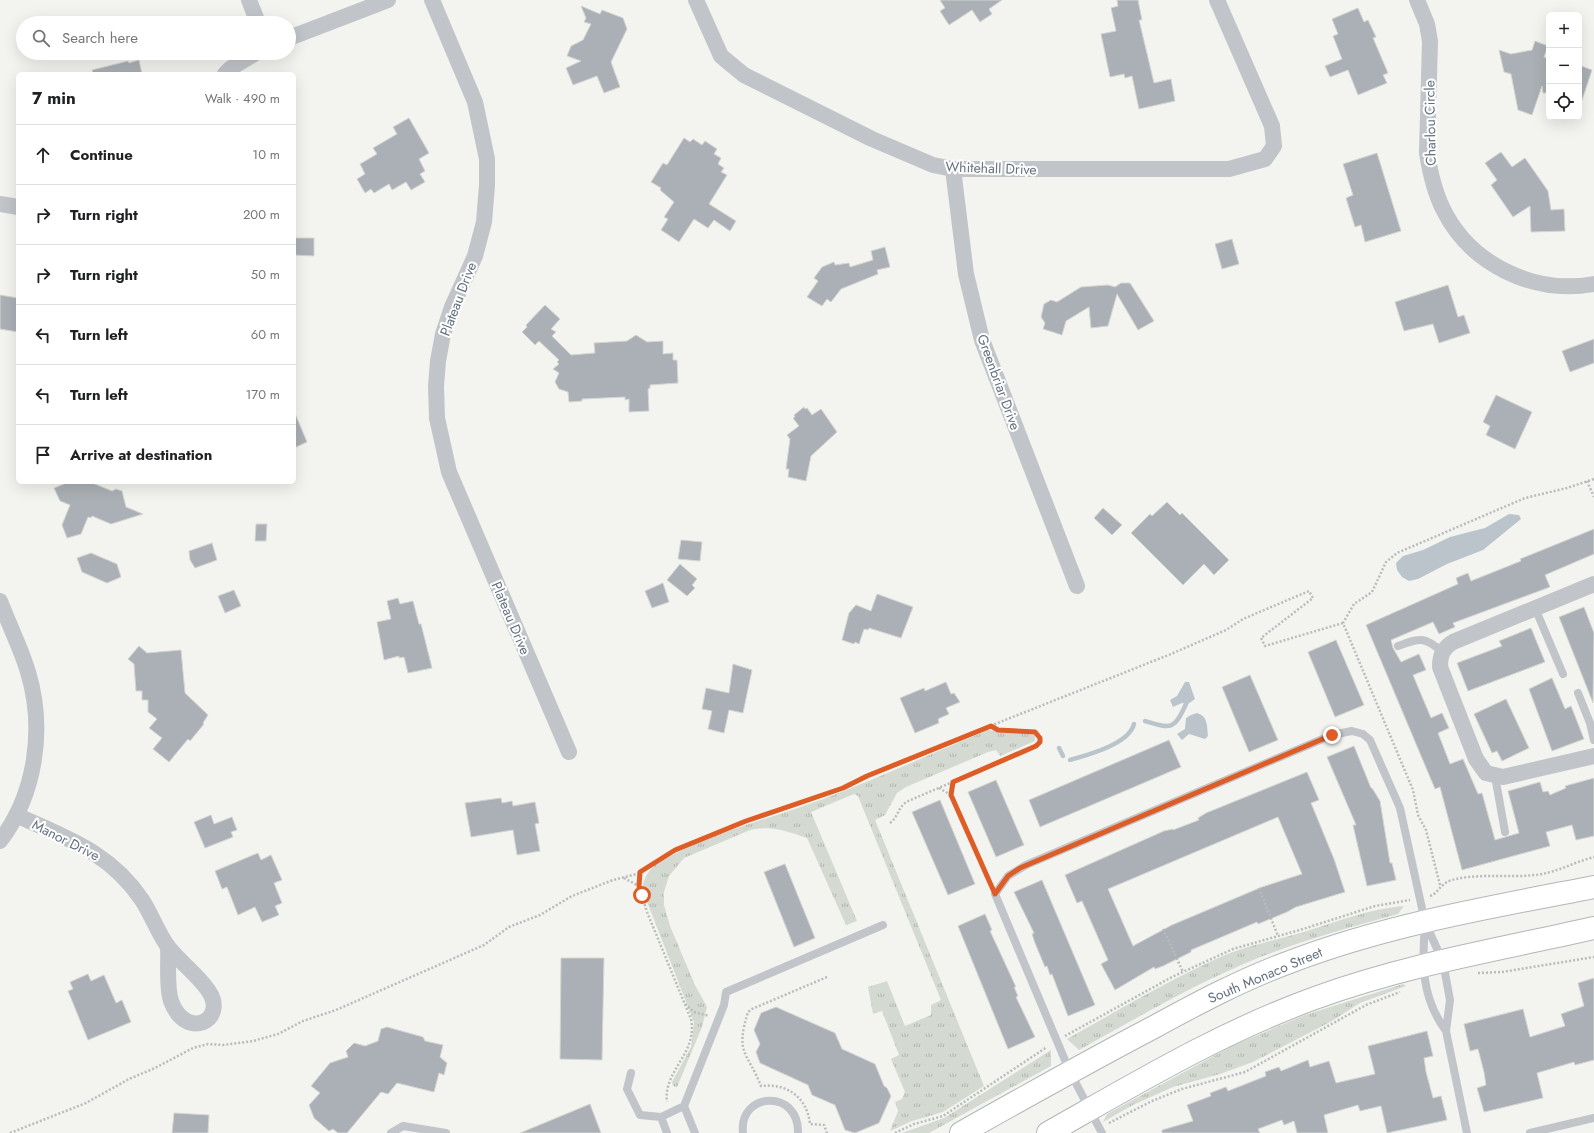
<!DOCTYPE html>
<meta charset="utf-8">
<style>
:root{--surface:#fff;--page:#f6f6f6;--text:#202124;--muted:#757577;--line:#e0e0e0}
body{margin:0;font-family:Jost,sans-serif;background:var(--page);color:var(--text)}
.controls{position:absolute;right:12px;top:12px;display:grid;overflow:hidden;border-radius:6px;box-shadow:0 4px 16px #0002}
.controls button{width:36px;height:36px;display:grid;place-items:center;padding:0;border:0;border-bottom:1px solid var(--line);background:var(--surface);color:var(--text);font:20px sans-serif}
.stop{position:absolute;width:12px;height:12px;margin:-9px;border:3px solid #de5c25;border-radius:50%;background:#fff}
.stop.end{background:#de5c25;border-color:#fff;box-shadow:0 1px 4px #0008}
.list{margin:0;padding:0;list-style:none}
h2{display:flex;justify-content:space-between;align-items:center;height:52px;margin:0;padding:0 16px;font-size:17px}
h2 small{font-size:13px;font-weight:400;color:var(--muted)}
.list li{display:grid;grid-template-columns:26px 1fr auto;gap:12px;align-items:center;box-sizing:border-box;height:60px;padding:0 16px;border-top:1px solid var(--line)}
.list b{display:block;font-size:15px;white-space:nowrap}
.list em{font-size:13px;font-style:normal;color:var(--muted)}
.icon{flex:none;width:22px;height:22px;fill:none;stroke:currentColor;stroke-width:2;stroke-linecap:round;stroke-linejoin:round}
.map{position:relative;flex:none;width:1594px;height:1133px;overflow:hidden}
.search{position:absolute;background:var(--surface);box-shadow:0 4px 16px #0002;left:16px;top:16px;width:280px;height:44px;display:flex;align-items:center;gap:10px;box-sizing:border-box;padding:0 14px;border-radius:22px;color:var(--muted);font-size:15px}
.panel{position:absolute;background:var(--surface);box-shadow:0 4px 16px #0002;left:16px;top:72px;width:280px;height:412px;border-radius:6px}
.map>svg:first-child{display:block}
.grass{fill:url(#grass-tufts)}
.water{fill:#bac4ca}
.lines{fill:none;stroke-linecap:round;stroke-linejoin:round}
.stream{stroke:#bac4ca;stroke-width:4.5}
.building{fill:#aab0b5;stroke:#d5d5d2;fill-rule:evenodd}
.secondary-casing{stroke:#b1b6ba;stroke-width:24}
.path{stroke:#b9bbbd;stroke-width:2.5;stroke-dasharray:2 2;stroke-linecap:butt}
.lane{stroke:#c1c4c8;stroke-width:8}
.street{stroke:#c1c4c8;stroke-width:16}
.secondary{stroke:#fff;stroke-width:22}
.route{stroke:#de5c25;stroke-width:5}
.labels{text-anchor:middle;stroke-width:4;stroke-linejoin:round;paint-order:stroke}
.street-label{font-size:14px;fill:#637180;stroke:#fff}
</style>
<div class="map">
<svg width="1594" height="1133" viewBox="0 0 1594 1133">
<defs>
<pattern id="grass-tufts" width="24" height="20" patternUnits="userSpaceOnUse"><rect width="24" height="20" fill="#d4dad1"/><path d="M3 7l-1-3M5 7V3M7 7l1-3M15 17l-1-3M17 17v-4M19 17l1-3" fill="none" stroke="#b0b5af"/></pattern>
</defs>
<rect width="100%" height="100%" fill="#f3f4ef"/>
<!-- grass -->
<path class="grass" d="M988 730 1035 735V741L1000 756 996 750 988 752 906 787 897 793 885 815 875 820 984 1086 943 1112 912 1121 890 1131 898 1111 895 1102 902 1099 905 1092 891 1059 899 1055 882 1011 873 1014 868 987 887 981 905 1026 931 1015V1005L941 1000 858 796 854 794 811 812 857 921 846 925 807 838C787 831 770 825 750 830L684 858 669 876 664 892V905L670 926 695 985 707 1007 702 1027 677 1087 673 1086 672 1082 691 1047 694 1022 642 889C644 878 648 870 657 864 694 840 753 823 795 809 860 787 925 756 988 730Z
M1404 906 1398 914C1351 927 1304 940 1258 958 1196 983 1137 1018 1079 1050L1067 1039C1119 1010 1170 979 1225 955 1252 944 1282 939 1310 930 1342 920 1369 909 1404 906Z
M1403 984 1406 986 1360 1003 1332 1021 1253 1062 1220 1074 1173 1087 1133 1105 1103 1122 1107 1114 1232 1046 1305 1015Z
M1051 1050V1066L929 1133H902L944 1118Z"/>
<!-- water -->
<path class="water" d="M1509 514 1519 515 1521 519 1483 550 1447 564 1418 579 1409 581 1402 577 1397 570 1396 563 1403 556 1423 550 1450 537 1485 528Z
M1185 682H1189L1195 699 1188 704 1182 703 1173 707 1170 700 1177 696Z
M1197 713C1208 716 1207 726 1208 736L1205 739 1189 734 1182 740 1177 734 1185 729 1186 718 1191 715Z"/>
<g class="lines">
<!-- stream -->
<path class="stream" d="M1145 721C1172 729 1174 730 1186 704
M1059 748 1063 756
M1070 760C1088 755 1129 744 1134 724"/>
</g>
<!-- building -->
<path class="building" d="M940 0H1002L989 9 992 14 980 22 972 10 949 25 940 11 945 8Z
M1117 0H1138L1142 20H1139L1154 83 1171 79 1175 101 1139 109 1132 76 1125 78 1124 74 1110 77 1101 34 1116 31 1111 8 1118 6Z
M581 6 600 14 602 10 623 18 627 29 611 62 620 87 604 93 597 76 573 85 566 68 581 61 567 56 571 46 583 40 591 24 584 22 586 18Z
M1358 8 1364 22 1368 20 1376 37 1373 38 1388 73 1383 75 1387 83 1358 95 1348 70 1330 77 1325 66 1342 59 1333 36 1338 34 1332 19Z
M1535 41 1548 46 1544 57 1549 59V93H1543L1542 86 1532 115 1518 110 1511 74 1504 72 1499 50 1511 54 1532 50Z
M139 60 142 74H93L92 70 128 61 129 63Z
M1579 65 1592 70 1581 103 1579 102Z
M409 118 429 153 419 159 425 171 420 174 425 182 411 190 406 182 392 190 389 184 374 193 371 189 365 193 357 179 365 174 360 164 377 154 373 148 397 134 393 127Z
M684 138 690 142 693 139 702 145 705 141 717 149 714 154 721 158 718 164 724 168 721 172 727 175 709 204 736 221 730 231 714 220 708 228 694 219 679 242 661 230 668 219 664 217 674 202 660 190 661 188 651 182 663 163 667 165Z
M1501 152 1512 167 1525 158 1548 191 1551 210 1564 209 1565 231 1531 232 1530 206 1513 217 1491 185 1497 180 1485 163Z
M1377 153 1401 231 1365 242 1361 225 1355 227 1346 198 1353 195 1343 164Z
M294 238H314V256L294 255Z
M1232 239 1239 264 1222 269 1215 244Z
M885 247 890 267 877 270 878 274 841 289 831 302 827 299 822 306 807 297 818 281 814 278 822 267 834 262 835 265 849 263 850 267 873 260 871 251Z
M1121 283H1130L1154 321 1138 330 1117 294 1108 326 1091 328 1089 307 1066 321 1062 335 1043 329 1045 323 1041 317 1044 304 1051 300 1057 302 1081 287 1108 285 1115 287Z
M1448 285 1458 317 1464 315 1470 333 1439 343 1433 324 1404 331 1395 302Z
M0 295 18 298V332L0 329Z
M545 305 560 319 551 329 556 332 552 336 571 355 595 353 594 343 627 341 636 335 647 342 663 341V354L673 353V360H677L678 383 650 385V388L648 389 649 411 629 412V399L625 400V397L582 399V401L569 402 568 392 559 389 555 382 559 373 553 369 559 364 557 362 559 360 539 341 535 345 522 332 527 327 526 325Z
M1594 339V363L1570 372 1562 351Z
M1496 395 1532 412 1515 449 1486 435 1490 426 1483 422Z
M804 407 805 409 807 408 812 415 821 409 837 432 811 456 806 481 788 477 789 469H786L790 439 787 435 799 426 793 418 795 417 794 415Z
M294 411 307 442 294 448Z
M69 482H90L112 491 116 489 122 491 126 507 143 514 111 524 92 516 91 518 88 517 81 534 67 538 62 525 70 505 60 501 54 488Z
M1167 502 1180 515 1182 513 1229 560 1214 575 1204 564 1183 585 1131 533 1150 514 1152 516Z
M1103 508 1122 525 1112 535 1094 518Z
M256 524H267L266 541H255Z
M1594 529V554L1545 575 1550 587 1453 623 1455 627 1439 634 1433 622 1391 640 1393 648 1401 662 1419 654 1426 670 1413 675 1431 718 1442 713 1449 728 1438 733 1450 764 1463 759 1478 794 1482 793 1495 840 1519 833 1508 791 1540 782 1543 792 1548 791 1550 795 1566 788 1565 786 1594 778V836L1576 840 1572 825 1546 832 1550 846 1462 870 1440 787 1435 789 1366 625 1458 584 1456 578 1468 573 1471 581 1521 561 1520 559Z
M681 540 702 542 700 561 678 559Z
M212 543 217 560 195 568 190 560 189 551Z
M91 553 117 564 121 577 107 583 82 572 77 558Z
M680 564 697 579 692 585 695 588 687 596 667 580Z
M663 583 669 602 652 608 645 591Z
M234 590 241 606 225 613 218 596Z
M877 594 913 607 901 638 869 628 868 630 864 629 859 644 855 642 854 644 842 640 849 613 856 605 871 611Z
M398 598 400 604 413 601 419 624H421L432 668 408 673 404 657 399 658V656L384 660 377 622 391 619 387 601Z
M1584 607 1594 633 1593 703 1559 617Z
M1531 628 1545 662 1468 691 1457 663 1502 646 1499 641Z
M1336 640 1364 705 1335 717 1308 652Z
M139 646 147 653 181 650 185 693 208 715 203 723 204 724 190 741 188 739 169 762 153 749 162 738 149 728 157 719 148 712V700H142V691H136L134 664 128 659Z
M733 664 752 670 743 713 729 710 724 733 708 729 712 711 702 709 706 688 729 693Z
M1250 675 1278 740 1249 752 1222 687Z
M1552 678 1565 709 1571 706 1584 739 1552 751 1529 689Z
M946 682 951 694 954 693 960 702 946 708 949 714 938 719 939 723 915 733 900 698 924 688 925 691Z
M1506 699 1529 748 1502 761 1497 751 1492 753 1474 714Z
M1169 740 1181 767 1040 827 1029 800Z
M1354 746 1371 788H1372L1380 801 1390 863H1392L1396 880 1367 886 1353 825H1356L1327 757Z
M1307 772 1319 800 1311 803 1334 859 1345 892 1296 907 1287 912 1258 924 1257 922 1191 950V952L1163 966 1155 969 1154 967 1115 990 1101 964 1108 960 1082 901 1077 903 1065 875 1164 831 1173 829V830L1199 820 1198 818 1206 813ZM1278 817 1302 874 1262 887 1172 925 1133 946 1108 889Z
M996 780 1024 845 996 857 968 792Z
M501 798 502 803 512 801 513 806 535 802 539 823 535 824 540 851 517 855 513 830 471 837 465 803Z
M940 800 975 884 948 895 912 812Z
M211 815 214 824 232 817 237 830 231 832 233 837 205 848 194 822Z
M258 853 261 860 271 855 282 880 274 883 282 903 275 906 279 915 262 922 255 907 238 915 227 887 222 889 215 871Z
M785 864 815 938 794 947 764 872Z
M1042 880 1095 1005 1068 1016 1052 974 1050 975 1047 966 1045 967 1035 943 1032 934 1034 933 1014 892Z
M985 914 992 930 990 931 1016 987H1014L1018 996 1016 997 1035 1037 1008 1049 958 926Z
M561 958H604L602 1060 560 1059Z
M88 974 91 981 104 975 116 1003 122 1000 131 1022 88 1040 68 991 73 989 70 982Z
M1594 978V1060L1575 1065 1574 1062 1537 1073 1543 1098 1484 1112 1477 1088 1486 1085 1484 1072 1478 1049 1470 1051 1464 1024 1523 1009 1530 1037 1565 1026 1561 1014 1584 1006 1578 983Z
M776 1007 835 1033 842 1049 875 1064 884 1086 887 1088 891 1096 879 1123 855 1133 845 1130 835 1105 812 1095 808 1085 760 1063 756 1052 760 1044 754 1030 761 1013Z
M387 1027 423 1037 425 1041 443 1045 440 1057 447 1063 444 1075 439 1073 434 1092 397 1083 388 1094 381 1092 347 1133H338L333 1129 329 1131 314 1118 309 1105 320 1093 311 1086 330 1063 348 1057 346 1051 354 1043 365 1046 378 1041 381 1029Z
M1427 1031 1433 1056 1424 1058 1426 1072 1433 1098 1441 1096 1447 1120 1387 1133 1381 1106 1360 1111 1358 1105 1324 1115 1328 1133H1297L1294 1121 1284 1125 1282 1120 1258 1129 1260 1133H1162V1130L1193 1121 1187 1105 1211 1096 1210 1093 1226 1087 1228 1091 1266 1076 1265 1072 1279 1067 1281 1071 1308 1060 1310 1067 1329 1061 1336 1083 1375 1074 1368 1046Z
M590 1104 601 1133H520Z
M174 1113 209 1115 208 1133H172Z"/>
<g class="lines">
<!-- secondary casing -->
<g class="secondary-casing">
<path id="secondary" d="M961 1133C1025 1097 1089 1061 1154 1027 1198 1003 1241 980 1287 963 1385 925 1491 907 1594 887
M1048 1133C1135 1084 1221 1032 1315 998 1405 965 1501 949 1594 928"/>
</g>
<!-- path -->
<path class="path" d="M1587 481 1594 497
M953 782 951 795 989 883
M939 788 951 795
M890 823C898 817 898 808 906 802L1036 746 1040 742V738L1035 732 998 730 991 727
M640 873 639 886 647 912 691 1019C698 1054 663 1070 667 1102
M624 878 639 886
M1440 885 1426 830 1418 815 1413 790 1343 623 1354 604 1372 592 1386 562 1397 553 1525 498 1567 488 1594 479
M1259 888 1278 936
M1430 896C1439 893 1439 884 1452 880 1478 873 1508 878 1535 875 1556 873 1574 862 1594 857
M1163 929 1183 972
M1478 973 1502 972 1594 957
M827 977 752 1009 748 1012C735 1054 747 1051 761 1086 787 1083 807 1097 810 1124L824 1125 827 1133
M685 1004 694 1012 709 1016
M1065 1036 1172 977 1233 949 1303 929 1375 906 1410 900
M1109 1123 1152 1101 1182 1089 1245 1072 1366 1005 1400 992
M10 1133 86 1103 129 1079 155 1068 193 1048 208 1044 223 1045 253 1041 278 1034 303 1021 336 1010 484 945 509 927 540 915 572 896 613 880 640 873 675 850 746 821 843 788 867 775 1171 654 1226 630 1243 619 1309 591 1313 598 1261 638 1265 646 1343 623
M895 1133 914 1124 943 1116 1047 1047"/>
<!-- lane -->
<path class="lane" d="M1535 608 1563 674
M1398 646C1419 638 1425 636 1442 652
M1578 693 1590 723 1594 740
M1495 776 1505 832
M1425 924C1422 964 1421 997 1446 1031
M631 1073 627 1089 640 1115 661 1117 684 1106 724 1005 726 992 883 925
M684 1106 695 1133
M661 1117 667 1133
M391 1133 403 1126 446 1133
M743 1133C738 1092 799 1088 798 1133
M1102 1133 1070 1072 995 894 1008 876 1026 865 1332 735 1352 731 1363 734 1370 740 1400 808 1425 922 1443 962 1450 1000 1446 1031 1467 1133
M1530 1133 1594 1118"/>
<!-- street -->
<path class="street" d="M249 0 258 23
M432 0 475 102 487 159V185L484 222 475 256 452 307 443 334 438 361 436 386 437 418 449 472 569 752
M696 0 721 56 744 75 872 139 933 165 953 169H1229L1265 159 1274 146 1272 126 1217 0
M1417 0 1427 24 1430 41 1427 153C1430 172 1434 191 1443 209 1470 264 1533 295 1594 284
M289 38 388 0
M225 74 231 68 256 53
M953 169 966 274 982 340 1077 586
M0 204 18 207
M1594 584 1453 642C1443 648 1440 655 1440 667L1476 759 1486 773 1503 777 1594 756
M0 601C9 625 21 648 28 672 45 728 36 794 0 841
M16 815C66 838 110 852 142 900 152 915 158 934 169 948 181 963 197 974 208 990 229 1020 186 1042 171 1001 166 985 169 964 168 947"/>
<!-- secondary -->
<use href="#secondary" class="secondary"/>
</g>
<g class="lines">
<!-- route -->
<path class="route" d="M642 895 639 886 640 872 675 850 746 821 843 788 867 776 991 726 998 730 1035 732 1040 738V742L1036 746 953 782 951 795 995 894 1008 876 1020 868 1332 735"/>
</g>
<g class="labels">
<!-- street labels -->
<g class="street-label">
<text transform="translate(1430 123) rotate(-91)" y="5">Charlou Circle</text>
<text transform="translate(991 168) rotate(2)" y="5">Whitehall Drive</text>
<text transform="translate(458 299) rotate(-69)" y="5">Plateau Drive</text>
<text transform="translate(999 382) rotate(70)" y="5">Greenbriar Drive</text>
<text transform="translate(511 618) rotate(67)" y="5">Plateau Drive</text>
<text transform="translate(66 840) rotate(27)" y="5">Manor Drive</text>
<text transform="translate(1265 975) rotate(-23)" y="5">South Monaco Street</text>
</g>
</g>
</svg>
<div class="controls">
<button>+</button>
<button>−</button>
<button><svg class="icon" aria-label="locate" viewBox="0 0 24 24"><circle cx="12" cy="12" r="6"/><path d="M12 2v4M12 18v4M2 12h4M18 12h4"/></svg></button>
</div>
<div class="stop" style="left:642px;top:895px"></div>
<div class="stop end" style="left:1332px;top:735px"></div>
<div class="search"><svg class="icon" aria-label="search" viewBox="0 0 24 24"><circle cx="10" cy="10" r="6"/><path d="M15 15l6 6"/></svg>Search here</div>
<section class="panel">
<h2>7 min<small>Walk · 490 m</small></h2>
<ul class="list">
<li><svg class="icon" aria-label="ahead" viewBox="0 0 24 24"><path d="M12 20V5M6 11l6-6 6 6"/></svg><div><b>Continue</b></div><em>10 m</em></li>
<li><svg class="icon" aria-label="right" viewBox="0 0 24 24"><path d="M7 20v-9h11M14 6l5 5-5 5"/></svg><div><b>Turn right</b></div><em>200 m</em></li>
<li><svg class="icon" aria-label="right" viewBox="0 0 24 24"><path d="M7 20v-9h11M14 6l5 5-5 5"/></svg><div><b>Turn right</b></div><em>50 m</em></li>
<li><svg class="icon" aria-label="left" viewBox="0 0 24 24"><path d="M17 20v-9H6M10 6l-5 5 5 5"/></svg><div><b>Turn left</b></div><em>60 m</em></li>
<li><svg class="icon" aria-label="left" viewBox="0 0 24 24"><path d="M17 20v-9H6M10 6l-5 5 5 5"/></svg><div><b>Turn left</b></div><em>170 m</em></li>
<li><svg class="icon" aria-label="arrive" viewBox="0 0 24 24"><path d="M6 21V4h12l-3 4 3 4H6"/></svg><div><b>Arrive at destination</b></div></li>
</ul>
</section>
</div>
